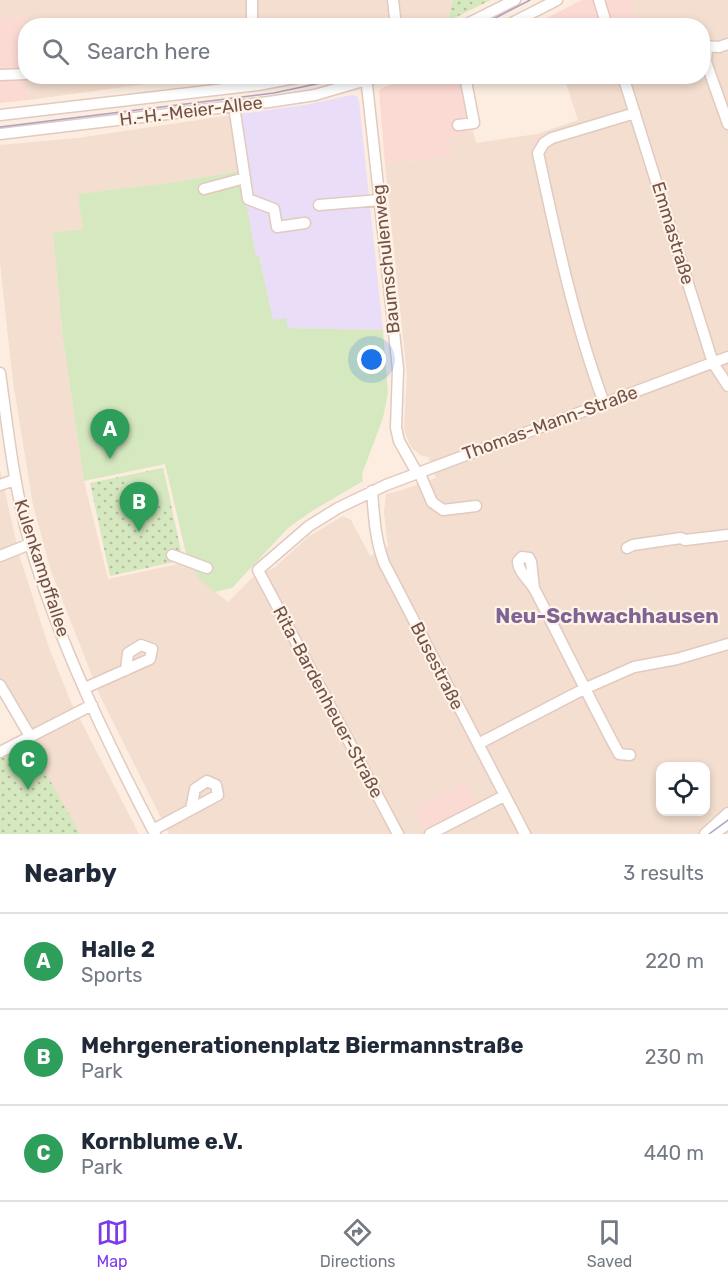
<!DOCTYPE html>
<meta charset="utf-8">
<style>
:root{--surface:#fff;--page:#f6f6f7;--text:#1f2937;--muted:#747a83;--line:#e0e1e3;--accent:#7c3aed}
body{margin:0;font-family:Rubik,sans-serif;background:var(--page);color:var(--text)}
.controls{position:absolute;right:18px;bottom:18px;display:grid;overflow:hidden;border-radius:12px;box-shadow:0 3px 9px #0003}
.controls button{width:54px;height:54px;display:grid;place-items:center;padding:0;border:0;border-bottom:2px solid var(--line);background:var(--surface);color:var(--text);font:30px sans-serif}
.you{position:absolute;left:372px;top:360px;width:21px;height:21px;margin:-15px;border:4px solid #fff;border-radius:50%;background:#1a73e8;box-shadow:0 0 0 9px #1a73e833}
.badge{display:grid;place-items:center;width:39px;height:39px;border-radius:50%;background:var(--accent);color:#fff;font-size:20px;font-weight:700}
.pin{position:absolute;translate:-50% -50px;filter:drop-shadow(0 2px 3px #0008)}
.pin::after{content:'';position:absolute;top:32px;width:21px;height:18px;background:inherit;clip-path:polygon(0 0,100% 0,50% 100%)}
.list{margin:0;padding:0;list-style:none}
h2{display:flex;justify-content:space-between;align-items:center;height:78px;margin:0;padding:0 24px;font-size:26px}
h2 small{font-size:20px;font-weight:400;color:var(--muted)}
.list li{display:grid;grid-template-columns:39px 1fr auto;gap:18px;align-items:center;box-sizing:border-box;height:96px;padding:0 24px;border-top:2px solid var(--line)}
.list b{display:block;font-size:22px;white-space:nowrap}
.list p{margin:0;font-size:20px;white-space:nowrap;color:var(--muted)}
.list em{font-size:20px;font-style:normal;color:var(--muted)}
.icon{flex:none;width:33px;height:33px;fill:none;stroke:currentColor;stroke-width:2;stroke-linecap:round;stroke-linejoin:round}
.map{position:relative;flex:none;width:728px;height:834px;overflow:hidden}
.search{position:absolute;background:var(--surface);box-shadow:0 3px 9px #0003;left:18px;right:18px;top:18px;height:66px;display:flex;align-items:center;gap:15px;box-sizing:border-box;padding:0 21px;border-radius:24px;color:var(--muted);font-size:22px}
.sheet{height:366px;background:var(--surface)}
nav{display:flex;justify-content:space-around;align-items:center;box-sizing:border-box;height:84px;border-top:2px solid var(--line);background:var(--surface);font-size:16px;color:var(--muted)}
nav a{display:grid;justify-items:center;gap:3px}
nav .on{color:var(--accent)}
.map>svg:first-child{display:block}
.residential{fill:#f3decf;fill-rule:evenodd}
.commercial{fill:#fcdad4}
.education{fill:#eaddf7}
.green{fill:url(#green-dots)}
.pitch{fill:#d6e8bf}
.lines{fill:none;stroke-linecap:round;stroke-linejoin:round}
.minor-casing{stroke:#e1cac0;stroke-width:13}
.minor{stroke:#fff;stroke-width:10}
.tram{stroke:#aea0c4;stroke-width:1.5}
.labels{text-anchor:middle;stroke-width:4.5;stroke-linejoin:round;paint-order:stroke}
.street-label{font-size:18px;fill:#725148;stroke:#fff2e6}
.quarter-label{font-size:21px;font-weight:bold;fill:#7e6495;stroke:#fff2e6}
</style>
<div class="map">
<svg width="728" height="834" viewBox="0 0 728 834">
<defs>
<pattern id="green-dots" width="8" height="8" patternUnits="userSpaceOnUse" patternTransform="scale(1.5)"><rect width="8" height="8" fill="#d6e8bf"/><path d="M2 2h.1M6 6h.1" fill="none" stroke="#b2be9d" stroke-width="1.8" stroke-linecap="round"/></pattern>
</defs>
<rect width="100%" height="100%" fill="#fcede0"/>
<!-- residential -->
<path class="residential" d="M0 0H453L448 21 437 25 26 26 25 62 23 16 0 19Z
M630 0H728V834H169L100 696 51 571 33 505 13 382 0 263V145L78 138 232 115 240 171 175 182 79 194 83 229 53 233 63 339 84 481 108 579 188 562 199 579 228 602 253 577 274 568 308 537 343 516 351 520 370 556 388 546 384 512 386 494 399 491 436 478 428 457 420 455 413 449 409 443 404 429 407 375 385 164 451 156 450 136 473 131 476 143 537 134 578 120 564 77 702 76V26L638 25ZM660 766H706V812H660Z
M26 77H238L181 83 175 80 28 100Z
M0 470 19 554 49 648 71 702 139 834H80L0 694Z"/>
<!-- commercial -->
<path class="commercial" d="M582 0H630L638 25 531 26Z
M23 16 28 100 0 103V19Z
M410 77H463L473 131 450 136 451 156 385 164 379 91 382 88Z
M465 782 479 808 427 834 414 809Z"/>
<!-- education -->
<path class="education" d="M352 95 357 96 359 101 383 330 288 328 273 321 259 256H256L242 187 232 115 305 105Z"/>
<!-- green -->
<path class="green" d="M453 0H491L448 21Z
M163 468 183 560 110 576 90 483Z
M24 734 80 834H0V746Z"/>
<!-- pitch -->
<path class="pitch" d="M240 171 256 256H259L273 320 286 318 288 328 383 330 388 393 383 418 362 474 363 481 312 511 288 528 232 588 214 592 199 579 188 562 165 464 84 481 63 339 53 233 83 229 78 194 175 182Z
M163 468 171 503 131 512 123 477Z"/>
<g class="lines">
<!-- minor casing -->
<g class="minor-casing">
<path id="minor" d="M252 0V26
M393 0 396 26
M599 0 607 26
M463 26 515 0
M506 26 557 0
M702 46 719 47 728 44
M707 47 706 62 728 124
M0 75 26 74
M366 76 398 369 396 428 399 441 417 473
M623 76 713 363 728 386
M234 106 248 199 274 209 277 227 305 223
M0 115 258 85 305 76
M458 125 474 123 465 76
M0 134 269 102 315 95 380 76
M204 189 245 178
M319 205 380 200
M0 373C8 430 14 488 30 544 58 641 108 744 155 834
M604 403C574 322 556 237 538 153L544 143 552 138 635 113
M419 472 432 502 443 510 476 506
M0 485 14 480
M372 491C374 516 375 539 384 563L525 834
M627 548 633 545 681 538 685 540 728 535
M172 555 207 568
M0 556 30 544
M534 588 531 562 529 558 522 557 518 561C518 573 531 581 536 592 564 646 590 700 619 754L630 755
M0 685 30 736
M85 688 150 659 152 649 141 645 128 653 126 670
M478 744 584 689 634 667 677 659 728 644
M0 752 92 705
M153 830 218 795 216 785 207 781 195 789 191 809
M398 834 258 570 309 526 338 508 386 485 728 357
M430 834 504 796
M705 834 728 813
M713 834 728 824"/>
</g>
<!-- minor -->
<use href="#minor" class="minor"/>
<!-- tram -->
<path class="tram" d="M480 26 530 0
M0 127 274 93 353 76
M709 834 728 820"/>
</g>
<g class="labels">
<!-- street labels -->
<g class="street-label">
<text transform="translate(191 111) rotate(-7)" y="6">H.-H.-Meier-Allee</text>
<text transform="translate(673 233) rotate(73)" y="6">Emmastraße</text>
<text transform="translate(386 259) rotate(-96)" y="6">Baumschulenweg</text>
<text transform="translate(550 423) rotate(-20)" y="6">Thomas-Mann-Straße</text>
<text transform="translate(42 568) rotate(72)" y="6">Kulenkampffallee</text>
<text transform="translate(437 666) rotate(63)" y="6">Busestraße</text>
<text transform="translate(328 702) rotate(62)" y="6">Rita-Bardenheuer-Straße</text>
</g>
<!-- quarter labels -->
<g class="quarter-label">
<text x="607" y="623">Neu-Schwachhausen</text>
</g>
</g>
</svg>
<div class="controls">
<button><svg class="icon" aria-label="locate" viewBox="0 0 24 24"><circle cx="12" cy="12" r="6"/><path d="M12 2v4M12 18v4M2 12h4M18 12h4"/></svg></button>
</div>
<div class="you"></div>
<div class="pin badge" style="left:110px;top:459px;background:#2e9e5b">A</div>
<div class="pin badge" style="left:139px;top:532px;background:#2e9e5b">B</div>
<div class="pin badge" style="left:28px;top:790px;background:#2e9e5b">C</div>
<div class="search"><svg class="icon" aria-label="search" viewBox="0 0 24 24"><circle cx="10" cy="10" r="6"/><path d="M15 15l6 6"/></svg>Search here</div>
</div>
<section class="sheet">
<h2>Nearby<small>3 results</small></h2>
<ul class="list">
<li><span class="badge" style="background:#2e9e5b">A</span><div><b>Halle 2</b><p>Sports</p></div><em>220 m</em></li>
<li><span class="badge" style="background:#2e9e5b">B</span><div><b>Mehrgenerationenplatz Biermannstraße</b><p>Park</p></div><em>230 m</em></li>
<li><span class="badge" style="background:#2e9e5b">C</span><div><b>Kornblume e.V.</b><p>Park</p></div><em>440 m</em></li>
</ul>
</section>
<nav>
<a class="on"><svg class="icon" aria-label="map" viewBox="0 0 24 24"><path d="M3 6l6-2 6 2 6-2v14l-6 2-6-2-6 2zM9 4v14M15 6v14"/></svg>Map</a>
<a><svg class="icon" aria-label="directions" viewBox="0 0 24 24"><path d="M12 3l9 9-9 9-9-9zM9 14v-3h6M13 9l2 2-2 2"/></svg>Directions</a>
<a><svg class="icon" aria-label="saved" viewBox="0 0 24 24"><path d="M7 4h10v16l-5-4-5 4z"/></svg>Saved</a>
</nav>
